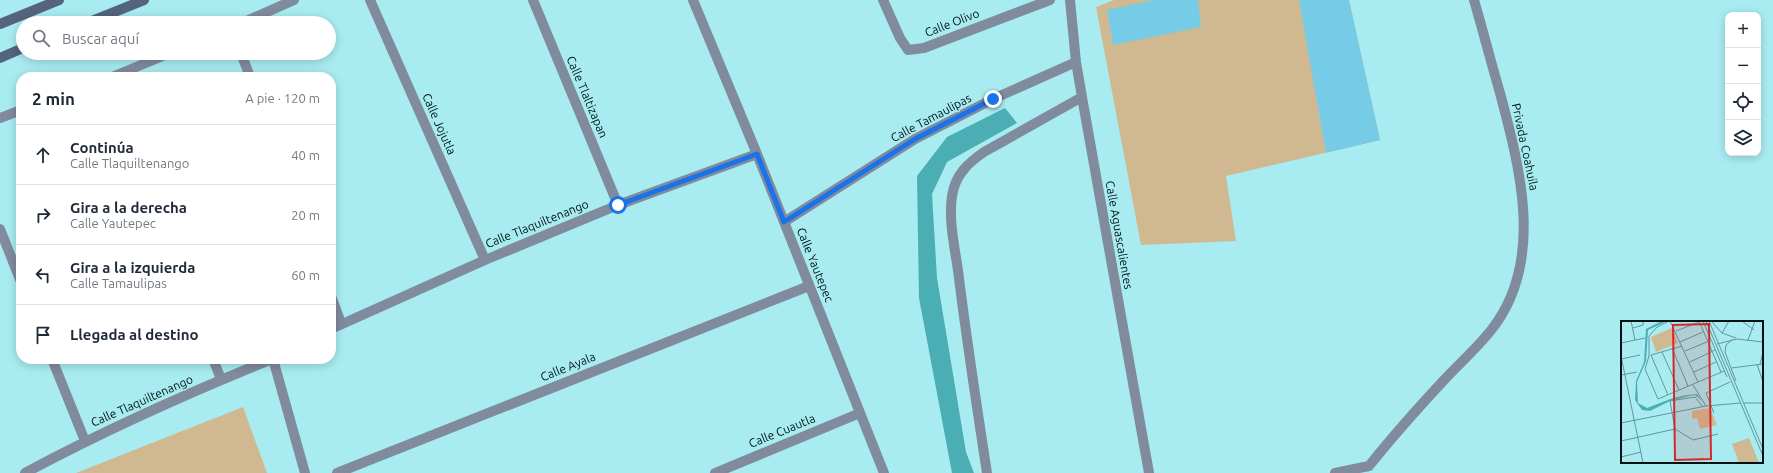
<!DOCTYPE html>
<html lang="es">
<meta charset="utf-8">
<style>
:root{--surface:#fff;--page:#f6f6f7;--text:#1f2937;--muted:#747a83;--line:#e0e1e3}
body{margin:0;font-family:Ubuntu,sans-serif;background:var(--page);color:var(--text)}
.controls{position:absolute;right:12px;top:12px;display:grid;overflow:hidden;border-radius:8px;box-shadow:0 2px 10px #0003}
.controls button{width:36px;height:36px;display:grid;place-items:center;padding:0;border:0;border-bottom:1px solid var(--line);background:var(--surface);color:var(--text);font:20px sans-serif}
.stop{position:absolute;width:12px;height:12px;margin:-9px;border:3px solid #1a73e8;border-radius:50%;background:#fff}
.stop.end{background:#1a73e8;border-color:#fff;box-shadow:0 1px 4px #0008}
.list{margin:0;padding:0;list-style:none}
h2{display:flex;justify-content:space-between;align-items:center;height:52px;margin:0;padding:0 16px;font-size:17px}
h2 small{font-size:13px;font-weight:400;color:var(--muted)}
.list li{display:grid;grid-template-columns:26px 1fr auto;gap:12px;align-items:center;box-sizing:border-box;height:60px;padding:0 16px;border-top:1px solid var(--line)}
.list b{display:block;font-size:15px;white-space:nowrap}
.list p{margin:0;font-size:13px;white-space:nowrap;color:var(--muted)}
.list em{font-size:13px;font-style:normal;color:var(--muted)}
.icon{flex:none;width:22px;height:22px;fill:none;stroke:currentColor;stroke-width:2;stroke-linecap:round;stroke-linejoin:round}
.map{position:relative;flex:none;width:1773px;height:473px;overflow:hidden}
.search{position:absolute;background:var(--surface);box-shadow:0 2px 10px #0003;left:16px;top:16px;width:320px;height:44px;display:flex;align-items:center;gap:10px;box-sizing:border-box;padding:0 14px;border-radius:22px;color:var(--muted);font-size:15px}
.panel{position:absolute;background:var(--surface);box-shadow:0 2px 10px #0003;left:16px;top:72px;width:320px;height:292px;border-radius:16px}
.map>svg:first-child{display:block}
.green{fill:#d0b890}
.water{fill:#4baeb4}
.building{fill:#76cce7}
.lines{fill:none;stroke-linecap:round;stroke-linejoin:round}
.minor{stroke:#808b9e;stroke-width:10}
.secondary{stroke:#54647e;stroke-width:10}
.route{stroke:#1a73e8;stroke-width:5}
.labels{text-anchor:middle;stroke-width:3;stroke-linejoin:round;paint-order:stroke}
.street-label{font-size:12px;fill:#001214;stroke:#a8ecf1}
.inset-road{fill:none;stroke:#659599;stroke-width:1}
.view{fill:#d62828;fill-opacity:0.15;stroke:#d62828;stroke-width:2}
.inset-edge{fill:none;stroke:#001214;stroke-width:2}
</style>
<div class="map">
<svg width="1773" height="473" viewBox="0 0 1773 473">
<rect width="100%" height="100%" fill="#a8ecf1"/>
<!-- green -->
<path class="green" d="M1114 0H1349L1380 140 1226 176 1236 241 1141 245 1096 7Z
M243 407 267 473H76Z"/>
<!-- water -->
<path class="water" d="M1005 108 1017 123 947 162 932 194 937 278 966 452 974 473H952L919 298 917 176 947 137Z"/>
<!-- building -->
<path class="building" d="M1154 0H1198L1201 27 1113 45 1107 10Z
M1299 0H1349L1380 140 1326 153Z"/>
<g class="lines">
<!-- minor -->
<path class="minor" d="M370 0 485 260
M533 0 618 205
M693 0 757 154 884 473
M883 0 900 38 908 50 924 48 1050 0
M1070 0 1076 62 1082 97 1149 473
M242 23 294 0
M241 53 250 77
M112 77 170 53
M0 118 21 110
M784 222 915 139 993 99 1076 62
M0 229 21 282
M331 296 341 323
M331 329 485 260 618 205 757 154
M52 359 85 441
M213 359 221 379
M273 359 305 473
M1369 466C1393 436 1418 408 1444 380 1460 363 1478 347 1492 329 1545 261 1520 168 1500 93 1491 62 1483 31 1474 0
M25 473C105 430 188 393 272 359
M337 473 809 286
M715 473 860 413
M987 473C977 408 967 343 959 278 956 252 948 223 952 196 955 175 968 163 984 152L1082 97
M1335 473 1369 466"/>
<!-- secondary -->
<path class="secondary" d="M87 23 144 0
M0 24 59 0
M0 58 23 48"/>
</g>
<g class="lines">
<!-- route -->
<path class="route" d="M618 205 757 154 784 222 915 139 993 99"/>
</g>
<g class="labels">
<!-- street labels -->
<g class="street-label">
<text transform="translate(952 23) rotate(-21)" y="4">Calle Olivo</text>
<text transform="translate(587 97) rotate(67)" y="4">Calle Tlaltizapan</text>
<text transform="translate(931 118) rotate(-28)" y="4">Calle Tamaulipas</text>
<text transform="translate(439 124) rotate(66)" y="4">Calle Jojutla</text>
<text transform="translate(1525 147) rotate(78)" y="4">Privada Coahuila</text>
<text transform="translate(537 224) rotate(-22)" y="4">Calle Tlaquiltenango</text>
<text transform="translate(1119 235) rotate(80)" y="4">Calle Aguascalientes</text>
<text transform="translate(815 265) rotate(68)" y="4">Calle Yautepec</text>
<text transform="translate(568 367) rotate(-22)" y="4">Calle Ayala</text>
<text transform="translate(142 401) rotate(-24)" y="4">Calle Tlaquiltenango</text>
<text transform="translate(782 431) rotate(-22)" y="4">Calle Cuautla</text>
</g>
</g>
<!-- overview -->
<g transform="translate(1621 321)">
<rect width="142" height="142" fill="#a8ecf1"/>
<path d="M51 7 57 22 35 31 30 16ZM89 87 96 104 79 108 76 97 71 98V90ZM128 117 138 142H118L111 123Z" fill="#d0b890"/>
<path d="M41 0H46L27 9 25 40 16 61 17 82 26 87 52 77 66 74 76 73 81 80 74 74 68 75 49 80 29 90 21 89 14 79 15 60 23 41 25 8Z" fill="#4baeb4"/>
<path class="inset-road" d="M10 0 14 19M48 0 36 6 28 15V35L24 48 37 78 103 50M49 0 77 61M78 0 100 51M82 0 106 56M85 0 142 135M88 0 142 128M90 0 101 12 115 17M121 0 133 9M12 7 22 4V0M55 10 78 1M101 12 108 0M112 18 105 24 104 31 115 60M127 19 134 0M59 21 82 11M0 22 24 17M96 23 116 18 142 21M51 27 67 65M64 30 86 21M41 31 58 69M30 34 47 74M30 34 61 25M0 35 22 142M0 38 19 34M69 41 94 29M136 43 142 61M139 43 142 31M110 47 142 43M73 51 95 41M0 54 16 51M72 64 85 85M123 82H142M93 92 85 72 109 61M0 102 85 85 120 82M54 108 49 80 74 76 82 86M54 108 72 119 97 113M0 120 54 108M0 136 20 131"/>
<path class="view" d="M88 3 90 138 54 139 52 4Z"/>
<rect width="142" height="142" class="inset-edge"/>
</g>
</svg>
<div class="controls">
<button>+</button>
<button>−</button>
<button><svg class="icon" aria-label="locate" viewBox="0 0 24 24"><circle cx="12" cy="12" r="6"/><path d="M12 2v4M12 18v4M2 12h4M18 12h4"/></svg></button>
<button><svg class="icon" aria-label="layers" viewBox="0 0 24 24"><path d="M12 4l9 5-9 5-9-5zM3 14l9 5 9-5"/></svg></button>
</div>
<div class="stop" style="left:618px;top:205px"></div>
<div class="stop end" style="left:993px;top:99px"></div>
<div class="search"><svg class="icon" aria-label="search" viewBox="0 0 24 24"><circle cx="10" cy="10" r="6"/><path d="M15 15l6 6"/></svg>Buscar aquí</div>
<section class="panel">
<h2>2 min<small>A pie · 120 m</small></h2>
<ul class="list">
<li><svg class="icon" aria-label="ahead" viewBox="0 0 24 24"><path d="M12 20V5M6 11l6-6 6 6"/></svg><div><b>Continúa</b><p>Calle Tlaquiltenango</p></div><em>40 m</em></li>
<li><svg class="icon" aria-label="right" viewBox="0 0 24 24"><path d="M7 20v-9h11M14 6l5 5-5 5"/></svg><div><b>Gira a la derecha</b><p>Calle Yautepec</p></div><em>20 m</em></li>
<li><svg class="icon" aria-label="left" viewBox="0 0 24 24"><path d="M17 20v-9H6M10 6l-5 5 5 5"/></svg><div><b>Gira a la izquierda</b><p>Calle Tamaulipas</p></div><em>60 m</em></li>
<li><svg class="icon" aria-label="arrive" viewBox="0 0 24 24"><path d="M6 21V4h12l-3 4 3 4H6"/></svg><div><b>Llegada al destino</b></div></li>
</ul>
</section>
</div>
